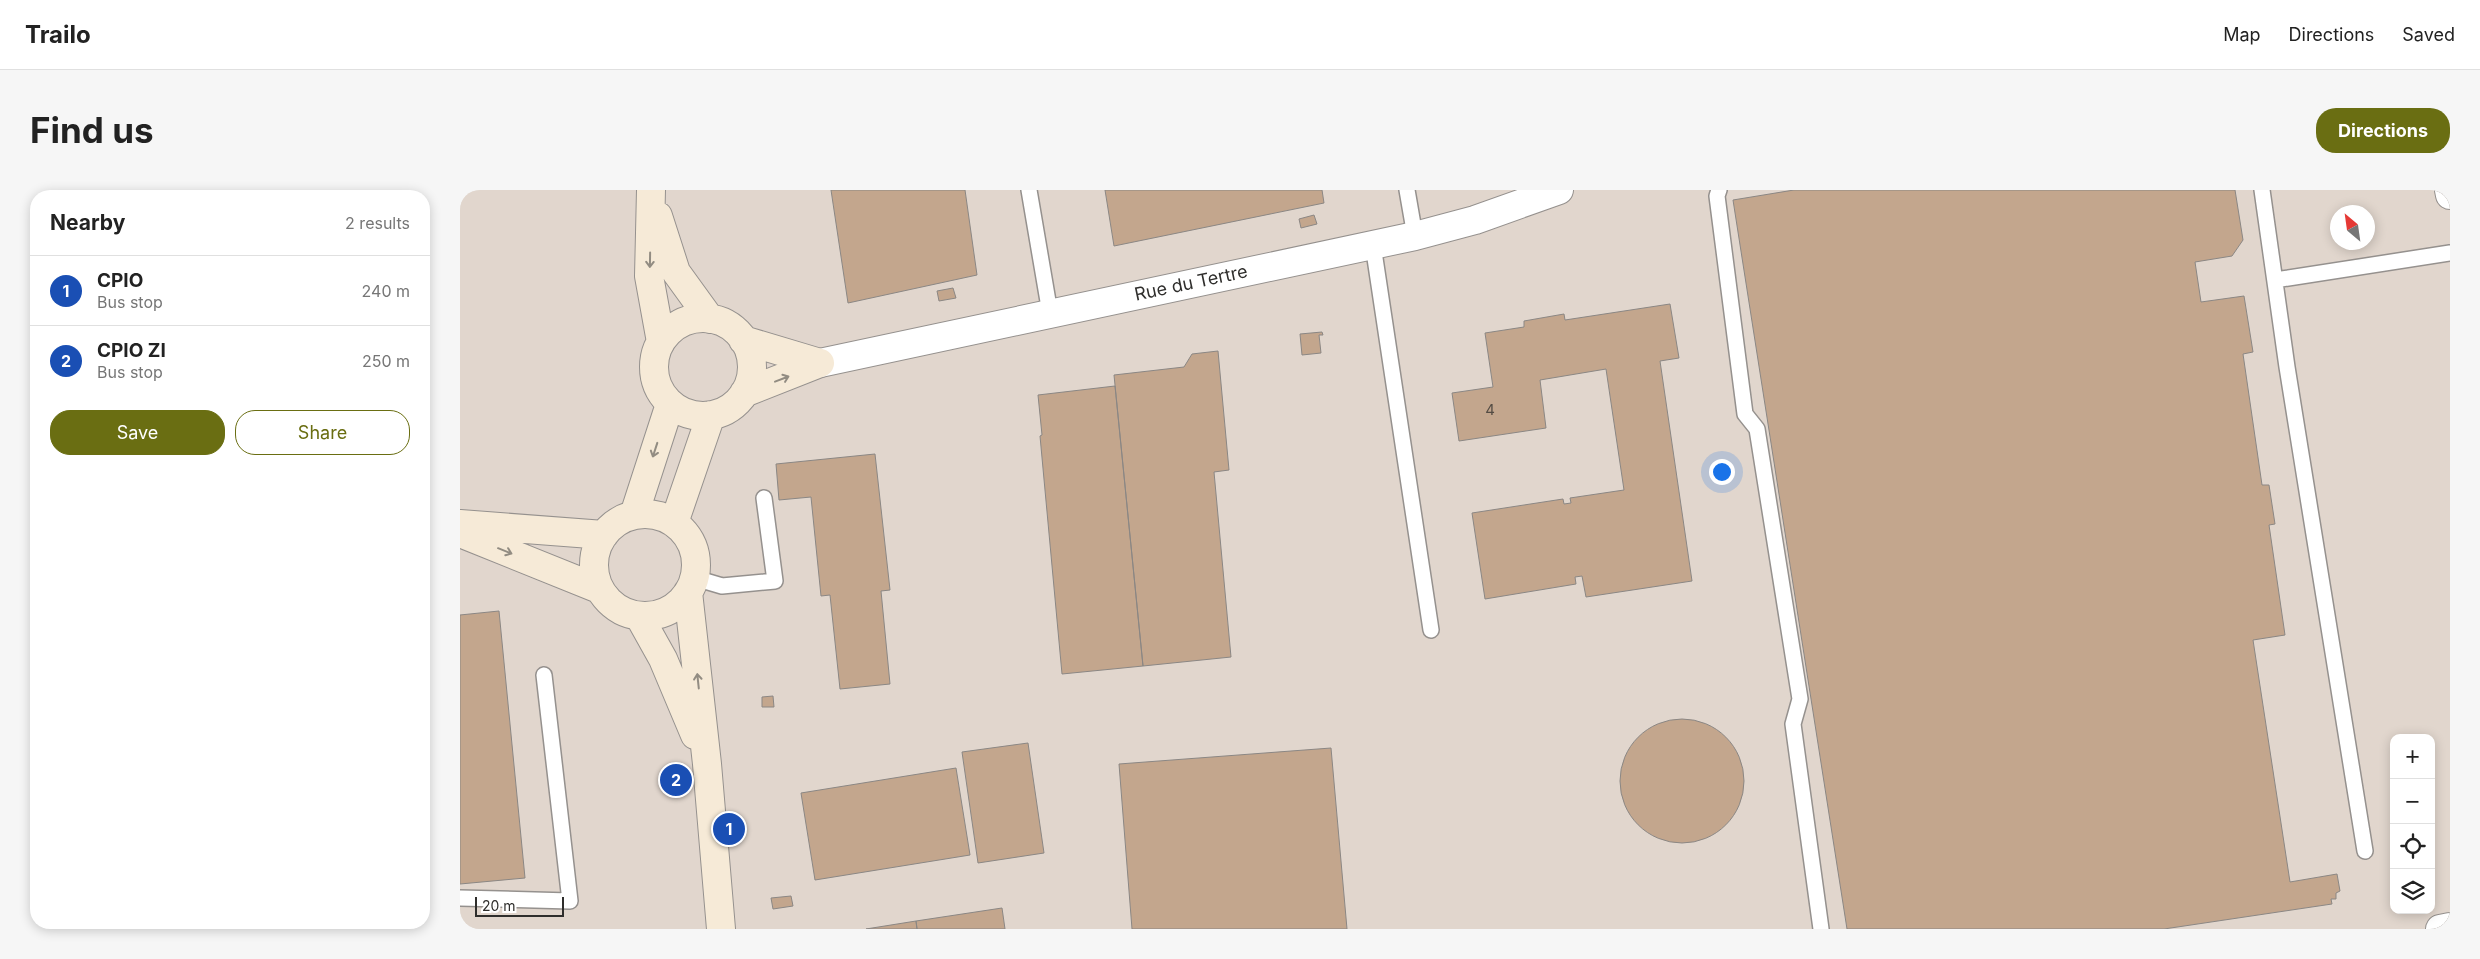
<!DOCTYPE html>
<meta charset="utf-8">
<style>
:root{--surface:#fff;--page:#f6f6f6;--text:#222;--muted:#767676;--line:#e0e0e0;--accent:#6a6e12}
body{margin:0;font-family:Inter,sans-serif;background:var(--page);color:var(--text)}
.controls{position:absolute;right:15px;bottom:15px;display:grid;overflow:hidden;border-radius:10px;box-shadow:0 2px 12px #0003}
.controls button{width:45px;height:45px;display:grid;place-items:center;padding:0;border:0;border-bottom:1px solid var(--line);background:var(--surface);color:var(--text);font:25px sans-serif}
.compass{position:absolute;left:1870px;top:15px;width:45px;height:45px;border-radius:50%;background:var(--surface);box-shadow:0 2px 12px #0003;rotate:331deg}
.scale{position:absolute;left:15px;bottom:12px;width:89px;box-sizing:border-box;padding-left:5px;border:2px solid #2f2e2c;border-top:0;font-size:14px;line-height:18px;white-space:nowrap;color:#2f2e2c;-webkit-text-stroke:4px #fff;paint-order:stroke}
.you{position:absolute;left:1261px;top:281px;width:18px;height:18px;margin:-12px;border:4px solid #fff;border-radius:50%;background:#1a73e8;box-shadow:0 0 0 8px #1a73e833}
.badge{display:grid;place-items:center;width:32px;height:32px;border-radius:50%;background:var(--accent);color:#fff;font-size:16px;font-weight:700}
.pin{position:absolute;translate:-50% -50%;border:2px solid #fff;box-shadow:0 1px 5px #0006}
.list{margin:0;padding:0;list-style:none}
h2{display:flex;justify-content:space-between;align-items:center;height:65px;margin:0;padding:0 20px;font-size:21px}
h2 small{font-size:16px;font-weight:400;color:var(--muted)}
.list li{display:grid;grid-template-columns:32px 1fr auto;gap:15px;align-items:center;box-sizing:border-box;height:70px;padding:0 20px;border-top:1px solid var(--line)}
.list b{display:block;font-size:19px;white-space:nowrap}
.list p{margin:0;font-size:16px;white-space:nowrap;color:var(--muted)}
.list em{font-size:16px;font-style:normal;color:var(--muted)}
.actions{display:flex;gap:10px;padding:15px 20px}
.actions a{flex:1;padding:11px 0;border:1px solid var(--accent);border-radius:20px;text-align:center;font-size:18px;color:var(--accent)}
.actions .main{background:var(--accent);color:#fff}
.icon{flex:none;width:28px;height:28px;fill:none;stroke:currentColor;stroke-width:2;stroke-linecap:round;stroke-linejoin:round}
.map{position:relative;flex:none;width:1990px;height:739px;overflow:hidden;border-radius:20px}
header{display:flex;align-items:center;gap:30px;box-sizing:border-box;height:70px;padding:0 25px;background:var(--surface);border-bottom:1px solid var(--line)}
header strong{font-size:24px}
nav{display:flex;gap:28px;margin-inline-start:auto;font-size:18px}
.intro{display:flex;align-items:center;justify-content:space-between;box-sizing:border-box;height:120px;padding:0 30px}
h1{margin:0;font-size:35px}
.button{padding:12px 22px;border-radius:20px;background:var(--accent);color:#fff;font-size:18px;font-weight:700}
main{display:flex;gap:30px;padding:0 30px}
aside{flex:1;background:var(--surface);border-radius:20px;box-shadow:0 2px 12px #0003}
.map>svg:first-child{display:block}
.built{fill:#e1d6cd;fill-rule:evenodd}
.building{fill:#c3a68d;stroke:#8b8784}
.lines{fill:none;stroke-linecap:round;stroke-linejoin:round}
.lane-casing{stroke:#95918e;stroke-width:18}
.street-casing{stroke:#95918e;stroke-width:30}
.secondary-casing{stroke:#95918e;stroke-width:30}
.lane{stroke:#fff;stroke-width:15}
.street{stroke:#fff;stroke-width:28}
.secondary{stroke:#f6ead7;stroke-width:28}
.oneway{stroke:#928c82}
.labels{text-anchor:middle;stroke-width:4;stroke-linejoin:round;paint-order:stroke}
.number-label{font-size:15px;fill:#544c44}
.street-label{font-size:18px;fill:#2f2e2c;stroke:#fff}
</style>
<header>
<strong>Trailo</strong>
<nav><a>Map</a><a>Directions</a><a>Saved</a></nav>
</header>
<div class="intro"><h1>Find us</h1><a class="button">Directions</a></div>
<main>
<aside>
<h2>Nearby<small>2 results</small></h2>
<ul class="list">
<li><span class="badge" style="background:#1a4fb4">1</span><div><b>CPIO</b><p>Bus stop</p></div><em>240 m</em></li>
<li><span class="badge" style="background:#1a4fb4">2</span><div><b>CPIO ZI</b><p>Bus stop</p></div><em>250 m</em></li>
</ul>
<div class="actions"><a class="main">Save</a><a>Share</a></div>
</aside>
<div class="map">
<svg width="1990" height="739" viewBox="0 0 1990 739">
<rect width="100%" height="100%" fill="#e9e5e1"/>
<!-- built -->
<path class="built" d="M0 0H1990V739H0ZM1878 22H1908V52H1878ZM1934 548H1971V720H1934Z"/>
<!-- building -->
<path class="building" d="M371 0H505L517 85 388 113Z
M645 0H862L864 13 654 56Z
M1334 0H1775L1783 50 1772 66 1735 72 1741 112 1784 106 1793 162 1783 164 1802 295H1809L1815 334 1809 335 1825 445 1793 450 1830 692 1877 684 1880 701 1876 703V709H1871L1872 714 1704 739H1387L1273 10Z
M854 25 857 34 841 38 839 29Z
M493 98 496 108 479 111 477 101Z
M1210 114 1219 168 1200 171 1232 391 1126 407 1122 386 1115 387 1116 394 1025 409 1012 323 1103 309 1104 314 1111 313 1110 308 1164 300 1146 179 1080 190 1086 238 999 251 992 203 1033 197 1025 143 1064 137V131L1104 124 1105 130Z
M862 142 863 145H859L861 163 842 165 840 144Z
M758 161 769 280 754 282 771 467 683 476 654 185 724 177 732 164Z
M655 196 683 476 602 484 580 246 582 245 578 205Z
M415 264 430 400 421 401 430 494 380 499 370 405 361 406 351 307 319 310 316 274Z
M39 421 65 688 0 694V425Z
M313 506 314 517H302V507Z
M1160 591a62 62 0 1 1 124 0a62 62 0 1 1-124 0Z
M568 553 584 663 518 673 502 562Z
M871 558 887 739H672L659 574Z
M496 578 510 665 355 690 341 603Z
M331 706 333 716 313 719 311 708Z
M542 718 545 739H457L456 731Z
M456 731 457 739H406Z"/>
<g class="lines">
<!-- lane casing -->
<g class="lane-casing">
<path id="lane" d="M569 0 590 123
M947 0 955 46
M1259 0 1257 6 1285 224 1297 239 1340 509 1333 534 1361 739
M1802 0 1827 177 1905 661
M913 55 971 440
M1815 90 1990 63
M235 388 262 396 315 391 304 308
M0 708 110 711 84 485"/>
</g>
<!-- street casing -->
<g class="street-casing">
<path id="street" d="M1989 0 1990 5
M360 173 955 46 1015 30 1099 0
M1980 739 1990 737"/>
</g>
<!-- secondary casing -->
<g class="secondary-casing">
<path id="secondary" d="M191 0 189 86 201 152
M198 26 216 82 250 129
M194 177a49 49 0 1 1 98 0a49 49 0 1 1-98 0Z
M283 150 360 173
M284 203 360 173
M134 375a51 51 0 1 1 102 0a51 51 0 1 1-102 0Z
M174 325 210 214
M214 333 251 225
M0 334 144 345
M0 343 139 399
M228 402 247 574 261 739
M179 426 203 469 235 545"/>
</g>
<!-- lane -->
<use href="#lane" class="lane"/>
<!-- street -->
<use href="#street" class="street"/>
<!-- secondary -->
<use href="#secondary" class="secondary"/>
</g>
<!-- one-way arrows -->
<defs><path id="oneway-shaft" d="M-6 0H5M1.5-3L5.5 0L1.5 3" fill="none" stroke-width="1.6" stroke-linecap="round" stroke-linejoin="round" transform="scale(1.25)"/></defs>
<g class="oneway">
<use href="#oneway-shaft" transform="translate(190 70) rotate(91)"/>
<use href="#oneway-shaft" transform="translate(322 189) rotate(-21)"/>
<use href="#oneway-shaft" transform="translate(195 260) rotate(108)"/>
<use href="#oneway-shaft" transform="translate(45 361) rotate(22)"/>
<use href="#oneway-shaft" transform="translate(238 491) rotate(-96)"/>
</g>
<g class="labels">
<!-- number labels -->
<g class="number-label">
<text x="1030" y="225">4</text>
</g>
<!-- street labels -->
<g class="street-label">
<text transform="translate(731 93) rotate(-12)" y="6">Rue du Tertre</text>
</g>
</g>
</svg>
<div class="controls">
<button>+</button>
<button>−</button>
<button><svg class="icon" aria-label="locate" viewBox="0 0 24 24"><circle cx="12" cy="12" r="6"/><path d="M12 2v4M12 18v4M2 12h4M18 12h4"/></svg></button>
<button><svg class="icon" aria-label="layers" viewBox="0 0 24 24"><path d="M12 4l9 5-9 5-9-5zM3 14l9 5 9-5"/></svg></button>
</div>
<svg class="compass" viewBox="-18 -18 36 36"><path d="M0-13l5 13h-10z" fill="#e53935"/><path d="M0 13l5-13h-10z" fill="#767676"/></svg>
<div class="scale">20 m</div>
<div class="you"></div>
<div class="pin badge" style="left:269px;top:639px;background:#1a4fb4">1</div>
<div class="pin badge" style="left:216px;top:590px;background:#1a4fb4">2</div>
</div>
</main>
